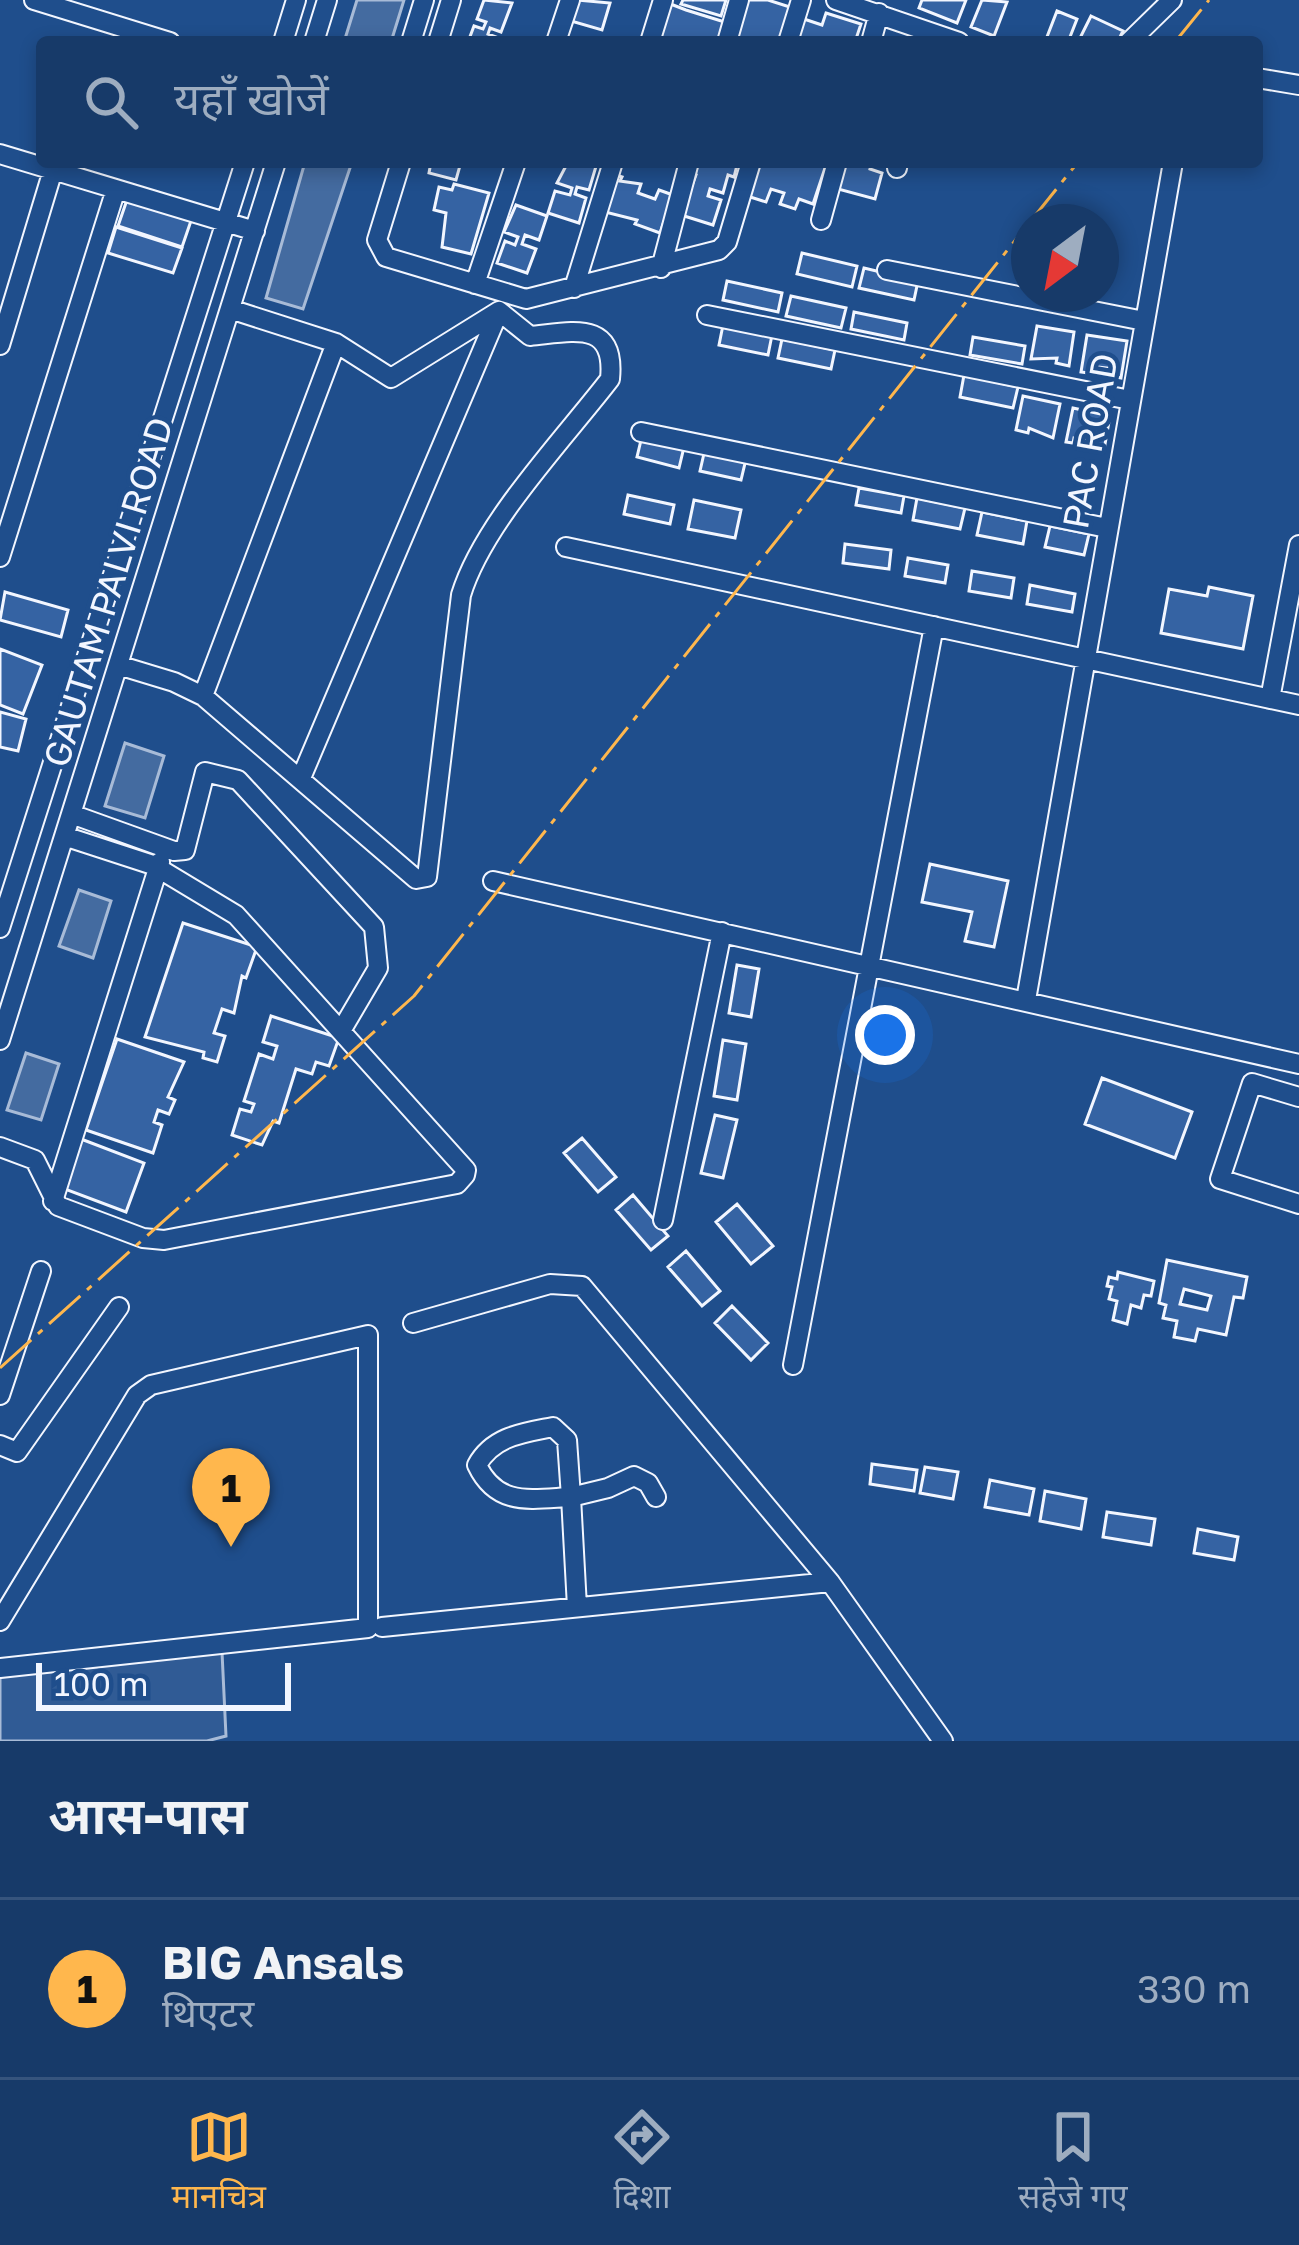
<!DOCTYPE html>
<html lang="hi">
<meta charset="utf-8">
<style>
:root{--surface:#173a69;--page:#244571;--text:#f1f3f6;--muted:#9eadc0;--line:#36547d;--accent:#ffb74d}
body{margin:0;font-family:"Golos Text","Noto Sans Devanagari",sans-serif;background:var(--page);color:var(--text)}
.compass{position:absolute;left:1011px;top:204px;width:108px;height:108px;border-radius:50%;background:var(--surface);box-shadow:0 6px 18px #0003;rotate:212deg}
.scale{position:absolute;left:36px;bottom:30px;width:255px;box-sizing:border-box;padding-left:12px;border:6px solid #f2f6ff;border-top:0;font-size:33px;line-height:42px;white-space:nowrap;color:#f2f6ff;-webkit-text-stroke:9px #1f4e8c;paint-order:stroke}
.you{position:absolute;left:885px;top:1035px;width:42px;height:42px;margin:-30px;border:9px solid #fff;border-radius:50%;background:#1a73e8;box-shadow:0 0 0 18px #1a73e833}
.badge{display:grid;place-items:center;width:78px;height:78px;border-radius:50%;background:var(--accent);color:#111;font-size:39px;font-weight:700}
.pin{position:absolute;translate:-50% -99px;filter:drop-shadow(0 3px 6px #0008)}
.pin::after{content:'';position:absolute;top:63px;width:42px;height:36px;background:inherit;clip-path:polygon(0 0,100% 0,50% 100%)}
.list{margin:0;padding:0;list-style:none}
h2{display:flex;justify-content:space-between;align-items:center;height:156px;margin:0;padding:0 48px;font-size:51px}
h2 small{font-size:39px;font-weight:400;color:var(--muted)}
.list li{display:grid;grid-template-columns:78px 1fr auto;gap:36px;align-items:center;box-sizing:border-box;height:180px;padding:0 48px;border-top:3px solid var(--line)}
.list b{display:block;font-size:45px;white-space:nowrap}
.list p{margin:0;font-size:39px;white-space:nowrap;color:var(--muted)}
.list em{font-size:39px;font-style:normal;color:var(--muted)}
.icon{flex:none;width:66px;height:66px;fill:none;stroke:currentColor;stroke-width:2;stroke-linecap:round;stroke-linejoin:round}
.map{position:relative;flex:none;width:1299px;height:1741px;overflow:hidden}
.search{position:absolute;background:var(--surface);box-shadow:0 6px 18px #0003;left:36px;right:36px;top:36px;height:132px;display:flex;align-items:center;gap:30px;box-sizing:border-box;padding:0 42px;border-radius:12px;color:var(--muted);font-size:45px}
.sheet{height:336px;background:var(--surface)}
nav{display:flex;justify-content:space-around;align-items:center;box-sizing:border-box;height:168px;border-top:3px solid var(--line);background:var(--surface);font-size:33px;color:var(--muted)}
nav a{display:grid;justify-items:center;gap:6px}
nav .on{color:var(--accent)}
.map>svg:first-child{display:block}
.built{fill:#305b95;stroke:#a8bbd7;stroke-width:3}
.water{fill:#446ba0;stroke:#a8bbd7;stroke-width:3}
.building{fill:#3563a3;stroke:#f2f6ff;stroke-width:3;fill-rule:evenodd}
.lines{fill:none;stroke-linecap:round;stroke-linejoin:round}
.minor-casing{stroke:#f2f6ff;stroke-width:22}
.minor{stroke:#1f4e8c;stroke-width:18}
.power{stroke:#ffb74d;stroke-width:3;stroke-dasharray:42 9 6 9;stroke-linecap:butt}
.labels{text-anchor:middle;stroke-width:9;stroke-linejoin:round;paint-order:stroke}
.street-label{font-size:36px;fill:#f2f6ff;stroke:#1f4e8c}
</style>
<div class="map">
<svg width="1299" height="1741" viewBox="0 0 1299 1741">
<rect width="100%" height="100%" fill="#1f4e8c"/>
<!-- built -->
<path class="built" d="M222 1652 226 1736 207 1741H0V1668Z"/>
<!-- water -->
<path class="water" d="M357 0H404L391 42H344Z
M305 162H352L303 309 266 298Z
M125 743 164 756 145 818 105 806Z
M79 890 111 901 93 958 59 946Z
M26 1053 59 1064 41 1120 7 1110Z"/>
<!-- building -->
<path class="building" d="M484 0 512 3 501 32 490 28 488 34 501 39 500 42H468L474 26 483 29 486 22 477 19Z
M577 0 610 3 602 30 571 21Z
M683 0H726L721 16 681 4Z
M742 0H768L793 8 782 42H736L738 35 731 33Z
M922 0H966L957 23 919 8Z
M982 0 1007 2 994 36 971 27Z
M668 3 686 10 731 24 722 42H651Z
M1057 11 1077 19 1068 42H1045Z
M826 13 861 24 855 42H797L804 19 822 25Z
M1091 16 1123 31 1120 37 1114 42H1078Z
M431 162H461L456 180 429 173Z
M568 162 597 163 589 190 577 187 575 194 586 198 579 223 548 213 555 191 570 195 572 188 557 183Z
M697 162 737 165 734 177 728 175 723 193 710 189 708 196 721 200 713 225 681 215 696 175 693 174Z
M755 162H827L813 204 799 199 795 209 780 204 784 193 771 189 766 202 744 195Z
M844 162H872L870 169 882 173 875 199 838 189Z
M613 174 622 177 620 181 641 184 638 193 655 199 659 190 673 195 660 233 635 224 637 220 601 211Z
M454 184 489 193 471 254 442 247 446 213 434 210 439 187 452 190Z
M129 194 193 215 182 247 118 226Z
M516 205 547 216 539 240 525 235 522 244 536 249 527 273 497 263 505 241 515 245 518 237 504 232Z
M116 227 182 248 173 273 108 253Z
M802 253 857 266 852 287 797 274Z
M864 268 918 281 914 300 859 288Z
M727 281 782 293 778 312 723 300Z
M791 296 846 308 841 328 786 316Z
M854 312 907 323 904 340 851 329Z
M723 325 772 335 768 355 719 345Z
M1037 326 1074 332 1069 366 1056 363 1057 358 1031 359Z
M1087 335 1127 341 1121 378 1106 375 1107 368 1097 367 1096 374 1081 372Z
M973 337 1025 346 1022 364 970 355Z
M782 339 835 350 831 369 778 358Z
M964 375 1018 387 1013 408 960 397Z
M1023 396 1060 404 1053 438 1029 428 1028 433 1016 430Z
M1073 408 1110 416 1104 450 1091 447 1093 442 1074 438 1073 443 1066 442Z
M642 436 684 447 679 468 637 457Z
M705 449 746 459 741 480 700 471Z
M859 488 904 496 901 513 856 505Z
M628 495 674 505 670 524 624 514Z
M917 498 965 508 960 529 913 520Z
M694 500 741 510 735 538 688 529Z
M982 512 1027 521 1023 544 977 535Z
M1050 526 1089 534 1084 555 1045 547Z
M845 544 891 550 889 569 843 563Z
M908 558 948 565 945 583 905 576Z
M972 571 1014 578 1011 598 969 591Z
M1030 585 1075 594 1072 612 1027 604Z
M1209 587 1253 596 1243 649 1161 633 1169 589 1207 596Z
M5 592 68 610 61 637 0 620Z
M0 649 42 665 23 714 0 705Z
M0 712 26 719 18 751 0 747Z
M930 864 1008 881 994 947 965 941 972 912 922 902Z
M183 923 257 947 246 978 242 976 234 1013 222 1009 214 1033 225 1036 217 1062 203 1058 204 1052 145 1037Z
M737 965 759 969 751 1017 729 1013Z
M271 1016 339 1038 329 1066 316 1062 312 1074 296 1069 279 1123 273 1121 262 1145 232 1135 240 1109 251 1112 254 1104 244 1101 259 1054 273 1059 277 1046 263 1042Z
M117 1039 184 1062 168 1097 175 1100 169 1114 158 1110 154 1122 162 1125 153 1153 86 1130Z
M723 1040 746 1044 737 1100 714 1096Z
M1102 1078 1192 1112 1175 1158 1085 1124Z
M715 1115 737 1120 723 1178 701 1173Z
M582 1138 616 1177 598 1192 564 1153Z
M81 1139 144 1163 126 1212 62 1188Z
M633 1195 668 1236 651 1250 616 1210Z
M737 1204 773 1246 751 1264 716 1222Z
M686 1251 720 1291 702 1306 668 1267Z
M1167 1260 1247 1277 1243 1298 1234 1297 1226 1335 1198 1329 1195 1341 1174 1337 1177 1321 1163 1318 1166 1305 1159 1303ZM1184 1289 1211 1296 1207 1310 1180 1304Z
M1118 1272 1154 1281 1151 1296 1144 1295 1141 1308 1131 1305 1127 1324 1113 1320 1117 1301 1109 1299 1112 1287 1107 1286 1109 1277 1117 1279Z
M732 1306 768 1343 751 1360 715 1323Z
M872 1464 917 1470 914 1491 870 1484Z
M925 1467 958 1472 953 1499 920 1493Z
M990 1480 1034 1489 1029 1515 985 1507Z
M1045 1491 1086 1499 1081 1529 1040 1521Z
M1107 1512 1155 1519 1151 1545 1103 1537Z
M1198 1529 1238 1537 1234 1560 1194 1553Z"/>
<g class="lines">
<!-- minor casing -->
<g class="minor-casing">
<path id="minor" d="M34 0 170 42
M836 0 959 42
M283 42 296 0
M314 42 327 0
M411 42 424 0
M438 42 451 0
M556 42 570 0
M650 42 663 0
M727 42 739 0
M788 42 801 0
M871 42 879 13
M1129 42 1172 0
M1257 78 1299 85
M0 154 255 231
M401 162 377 240 386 257 526 299 719 250 727 242 751 162
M897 168 898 162
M821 220 837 162
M661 268 689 162
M887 270 1144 321
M475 284 516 162
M574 288 613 162
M707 315 1130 400
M0 345 53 170
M641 432 1107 528
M566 547 1299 705
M0 557 116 189
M118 665 174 682 203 696 416 879 427 877 461 595C483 523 563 440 610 379 616 319 572 332 530 336L499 311 391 378 336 343 230 309
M203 696 336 343
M1270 699 1299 545
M301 778 499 311
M74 815 174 851 185 850 205 772 238 780 374 927 378 968 341 1031
M493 881 1299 1064
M0 928 245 162
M1026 1000 1173 162
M0 1040 276 162
M1299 1097 1252 1083 1220 1179 1299 1204
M0 1147 35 1160 58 1206 143 1238 164 1240 457 1184 465 1175 466 1170 236 915 153 865 67 837
M53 1201 160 862
M663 1220 722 932
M413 1323 550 1284 582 1286 830 1582 943 1741
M793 1365 934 626
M0 1395 41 1271
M0 1445 17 1452 119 1307
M577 1607 571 1497C530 1499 497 1507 477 1465 493 1436 523 1433 553 1427L567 1440 571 1497 608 1488 634 1476 648 1483 656 1497
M0 1621 137 1395 151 1385 368 1335V1628L0 1668
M382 1627 830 1582"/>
</g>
<!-- minor -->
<use href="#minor" class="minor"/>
<!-- power -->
<path class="power" d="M1175 42 1209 0
M1030 222 1078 162
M0 1368 414 996 1029 223"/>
</g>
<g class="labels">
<!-- street labels -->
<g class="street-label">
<text transform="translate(1090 441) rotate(-80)" y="13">PAC ROAD</text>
<text transform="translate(108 592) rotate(-73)" y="13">GAUTAM PALVI ROAD</text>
</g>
</g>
</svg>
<svg class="compass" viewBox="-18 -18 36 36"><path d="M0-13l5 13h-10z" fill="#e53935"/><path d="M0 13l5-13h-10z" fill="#9eadc0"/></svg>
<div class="scale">100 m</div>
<div class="you"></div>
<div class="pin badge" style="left:231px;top:1547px">1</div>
<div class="search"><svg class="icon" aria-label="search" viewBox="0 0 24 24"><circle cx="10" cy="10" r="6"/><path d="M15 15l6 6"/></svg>यहाँ खोजें</div>
</div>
<section class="sheet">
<h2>आस-पास<small></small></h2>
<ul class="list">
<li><span class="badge">1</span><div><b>BIG Ansals</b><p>थिएटर</p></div><em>330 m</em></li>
</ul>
</section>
<nav>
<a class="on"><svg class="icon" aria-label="map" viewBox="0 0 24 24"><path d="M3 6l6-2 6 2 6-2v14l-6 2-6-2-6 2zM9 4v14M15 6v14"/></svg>मानचित्र</a>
<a><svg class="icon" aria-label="directions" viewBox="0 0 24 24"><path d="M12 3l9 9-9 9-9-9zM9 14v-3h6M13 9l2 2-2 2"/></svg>दिशा</a>
<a><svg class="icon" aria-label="saved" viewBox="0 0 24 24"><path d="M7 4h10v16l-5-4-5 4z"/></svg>सहेजे गए</a>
</nav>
